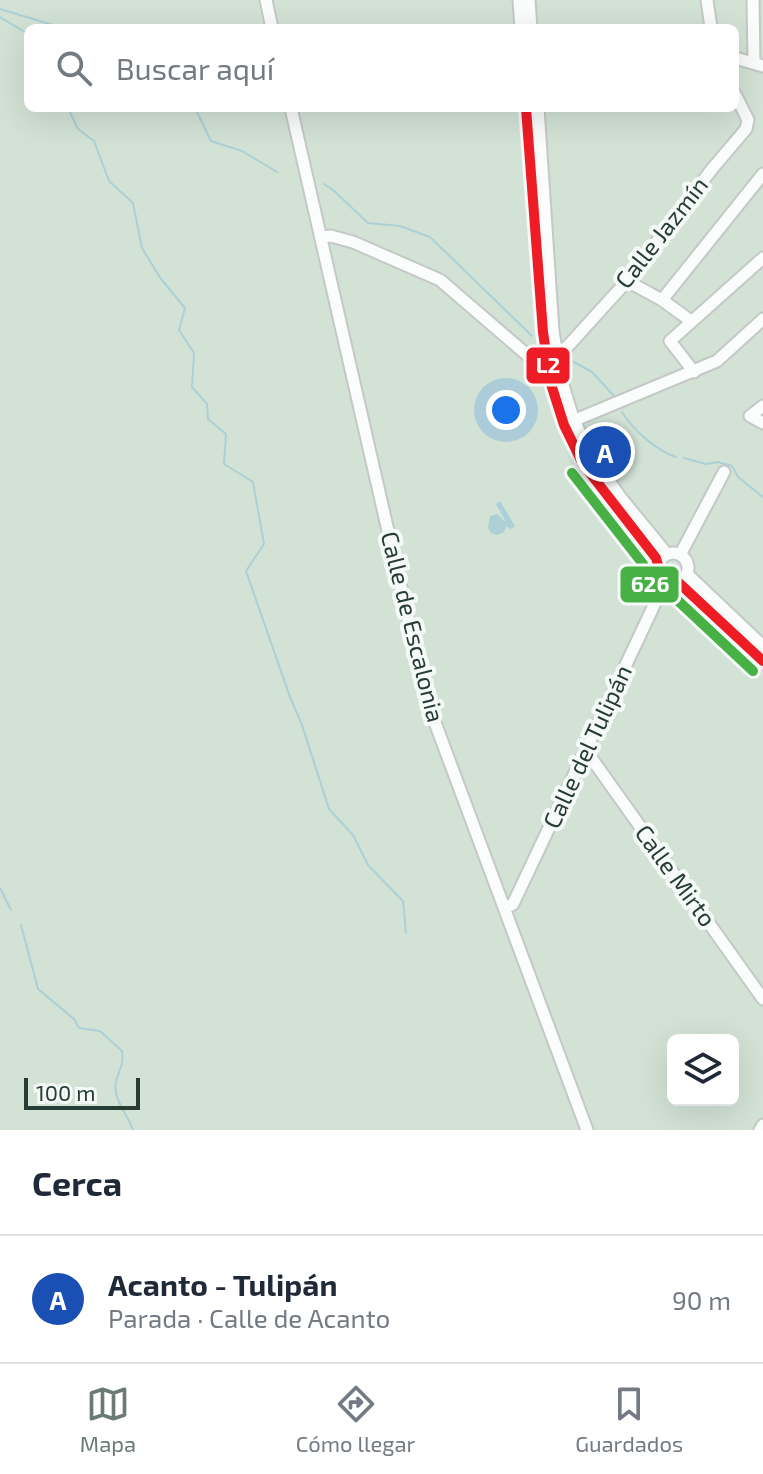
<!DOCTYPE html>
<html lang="es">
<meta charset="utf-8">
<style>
:root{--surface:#fff;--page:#f6f6f7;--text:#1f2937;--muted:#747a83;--line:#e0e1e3;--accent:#6a7a75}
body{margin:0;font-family:"Exo 2",sans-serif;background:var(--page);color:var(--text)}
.controls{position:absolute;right:24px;bottom:24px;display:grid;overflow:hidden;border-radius:12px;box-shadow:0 8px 32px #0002}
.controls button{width:72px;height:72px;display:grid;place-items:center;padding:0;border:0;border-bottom:2px solid var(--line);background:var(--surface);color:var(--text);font:40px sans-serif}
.scale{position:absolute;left:24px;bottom:20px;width:116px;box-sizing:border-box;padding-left:8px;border:4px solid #263d36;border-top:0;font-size:22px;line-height:28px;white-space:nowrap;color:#263d36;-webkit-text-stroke:6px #f5f9f7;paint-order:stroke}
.you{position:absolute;left:506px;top:410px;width:28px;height:28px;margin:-20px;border:6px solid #fff;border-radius:50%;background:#1a73e8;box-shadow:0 0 0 12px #1a73e833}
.badge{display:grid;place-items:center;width:52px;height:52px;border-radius:50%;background:var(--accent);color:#fff;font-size:26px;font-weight:700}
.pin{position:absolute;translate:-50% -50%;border:4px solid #fff;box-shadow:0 2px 8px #0006}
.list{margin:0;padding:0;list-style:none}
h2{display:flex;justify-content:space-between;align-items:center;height:104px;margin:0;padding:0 32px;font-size:34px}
h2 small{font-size:26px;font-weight:400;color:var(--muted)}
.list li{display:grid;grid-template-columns:52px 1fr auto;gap:24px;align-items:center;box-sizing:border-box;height:128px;padding:0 32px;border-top:2px solid var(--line)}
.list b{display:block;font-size:30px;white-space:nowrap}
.list p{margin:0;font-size:26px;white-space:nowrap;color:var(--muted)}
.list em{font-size:26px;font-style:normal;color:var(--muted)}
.icon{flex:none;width:44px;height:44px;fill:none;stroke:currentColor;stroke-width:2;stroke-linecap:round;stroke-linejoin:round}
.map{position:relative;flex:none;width:763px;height:1130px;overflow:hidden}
.search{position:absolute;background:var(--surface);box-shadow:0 8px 32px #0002;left:24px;right:24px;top:24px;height:88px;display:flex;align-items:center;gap:20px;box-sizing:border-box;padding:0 28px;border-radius:12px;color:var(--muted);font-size:30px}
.sheet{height:232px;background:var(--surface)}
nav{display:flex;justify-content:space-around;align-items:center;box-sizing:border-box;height:112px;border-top:2px solid var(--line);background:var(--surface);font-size:22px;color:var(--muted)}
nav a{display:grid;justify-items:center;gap:4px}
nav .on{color:var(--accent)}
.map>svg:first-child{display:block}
.green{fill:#d2e3d6;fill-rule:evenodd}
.water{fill:#acd0d5}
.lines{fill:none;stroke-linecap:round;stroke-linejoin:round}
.stream{stroke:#acd0d5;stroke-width:2}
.minor-casing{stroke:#c4c8c6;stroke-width:15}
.minor{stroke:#fbfcfc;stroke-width:11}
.bus-1-casing{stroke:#f5f9f7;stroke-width:16}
.bus-2-casing{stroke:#f5f9f7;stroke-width:16}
.bus-1{stroke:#ee1c25;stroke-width:10}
.bus-2{stroke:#48b146;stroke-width:10}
.labels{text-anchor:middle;stroke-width:8;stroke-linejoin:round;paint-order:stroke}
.street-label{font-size:24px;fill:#263d36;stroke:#f5f9f7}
.line-badge{stroke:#f5f9f7;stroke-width:3}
.badge-label{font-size:22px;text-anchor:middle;font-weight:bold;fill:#fff}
</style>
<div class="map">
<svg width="763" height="1130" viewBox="0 0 763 1130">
<rect width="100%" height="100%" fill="#e7ebe9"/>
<!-- green -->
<path class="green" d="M0 0H763V1130H0ZM28 28H735V108H28ZM673 1040H733V1100H673Z"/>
<!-- water -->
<path class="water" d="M500 501 515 526 511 529 506 526 504 532 497 535 491 533 488 528 490 516 497 514 506 522 496 504Z"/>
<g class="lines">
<!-- stream -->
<path class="stream" d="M0 9 63 28
M0 17 28 34
M68 108 78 129 94 141 109 181 133 203 142 248 161 279 185 308 179 330 194 353 192 387 207 404 208 419 226 434 224 464 253 482 264 544 246 571 290 697 302 725 329 809 353 835 368 865 403 901 406 933
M195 108 211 141 242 151 277 172
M324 184 333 190 368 223 400 226 430 237 532 336
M570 360 592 372 615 397
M622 412C632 429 657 451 676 457
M684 458 706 464 718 462 732 466 738 477 763 497
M0 888 11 910
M21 925 38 989 74 1019 79 1028 100 1031 122 1051C124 1067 119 1068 116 1082 112 1098 128 1115 133 1130"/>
<!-- minor casing -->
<g class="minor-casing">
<path id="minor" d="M266 0 272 28
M519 0 521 28
M529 0 531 28
M707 0 711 28
M753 0 754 63
M735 58 763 66
M291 108 427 701 587 1130
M526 108 543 332 550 381 564 425 583 464 659 563
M538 108 553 331 561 379 574 421 593 458 621 498 667 554
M322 237 331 236 353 242 440 280 533 360 557 354 568 346 627 281 712 169 746 129 748 120 735 94
M627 281 662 300 691 321
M662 300 763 174
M694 372 670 341 763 258
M763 406 750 416 763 423
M568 423 717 361 763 319
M658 568a15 15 0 1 1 30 0a15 15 0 1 1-30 0Z
M680 555 724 472
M687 574 763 646
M679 583 763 661
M587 752 763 999
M505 908 513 904 665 582
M760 1130 763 1125"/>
</g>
<!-- minor -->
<use href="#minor" class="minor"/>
<!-- bus-1 casing -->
<g class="bus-1-casing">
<path id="bus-1" d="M526 108 543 332 550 381 564 425 583 464 656 558 662 579 670 583H679L763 661"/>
</g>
<!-- bus-2 casing -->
<g class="bus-2-casing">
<path id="bus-2" d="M572 473 643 564 651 588 665 596 674 597 753 671"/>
</g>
<!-- bus-1 -->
<use href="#bus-1" class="bus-1"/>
<!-- bus-2 -->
<use href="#bus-2" class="bus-2"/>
</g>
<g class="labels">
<!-- street labels -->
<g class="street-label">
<text transform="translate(662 233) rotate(-52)" y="8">Calle Jazmín</text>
<text transform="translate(412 627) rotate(76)" y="8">Calle de Escalonia</text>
<text transform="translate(588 747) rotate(-65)" y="8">Calle del Tulipán</text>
<text transform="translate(675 876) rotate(54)" y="8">Calle Mirto</text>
</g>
</g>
<g class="line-badge">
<rect x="525" y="346" width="46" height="39" rx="8" fill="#ee1c25"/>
<rect x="619" y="565" width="61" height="39" rx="8" fill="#48b146"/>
</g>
<g class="badge-label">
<text x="548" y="373">L2</text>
<text x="650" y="592">626</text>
</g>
</svg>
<div class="controls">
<button><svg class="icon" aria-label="layers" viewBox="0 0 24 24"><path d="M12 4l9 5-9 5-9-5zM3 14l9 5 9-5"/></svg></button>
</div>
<div class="scale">100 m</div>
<div class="you"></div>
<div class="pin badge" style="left:605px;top:452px;background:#1a4fb4">A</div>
<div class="search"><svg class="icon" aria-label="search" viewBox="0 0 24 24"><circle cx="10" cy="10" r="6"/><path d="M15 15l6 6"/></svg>Buscar aquí</div>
</div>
<section class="sheet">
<h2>Cerca<small></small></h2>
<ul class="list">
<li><span class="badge" style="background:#1a4fb4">A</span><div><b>Acanto - Tulipán</b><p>Parada · Calle de Acanto</p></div><em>90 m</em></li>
</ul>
</section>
<nav>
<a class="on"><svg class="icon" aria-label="map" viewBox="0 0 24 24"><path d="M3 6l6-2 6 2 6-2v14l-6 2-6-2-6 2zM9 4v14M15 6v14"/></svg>Mapa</a>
<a><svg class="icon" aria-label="directions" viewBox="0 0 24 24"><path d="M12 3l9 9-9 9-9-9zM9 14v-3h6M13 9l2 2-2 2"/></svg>Cómo llegar</a>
<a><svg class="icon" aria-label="saved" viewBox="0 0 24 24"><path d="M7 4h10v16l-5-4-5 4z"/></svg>Guardados</a>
</nav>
